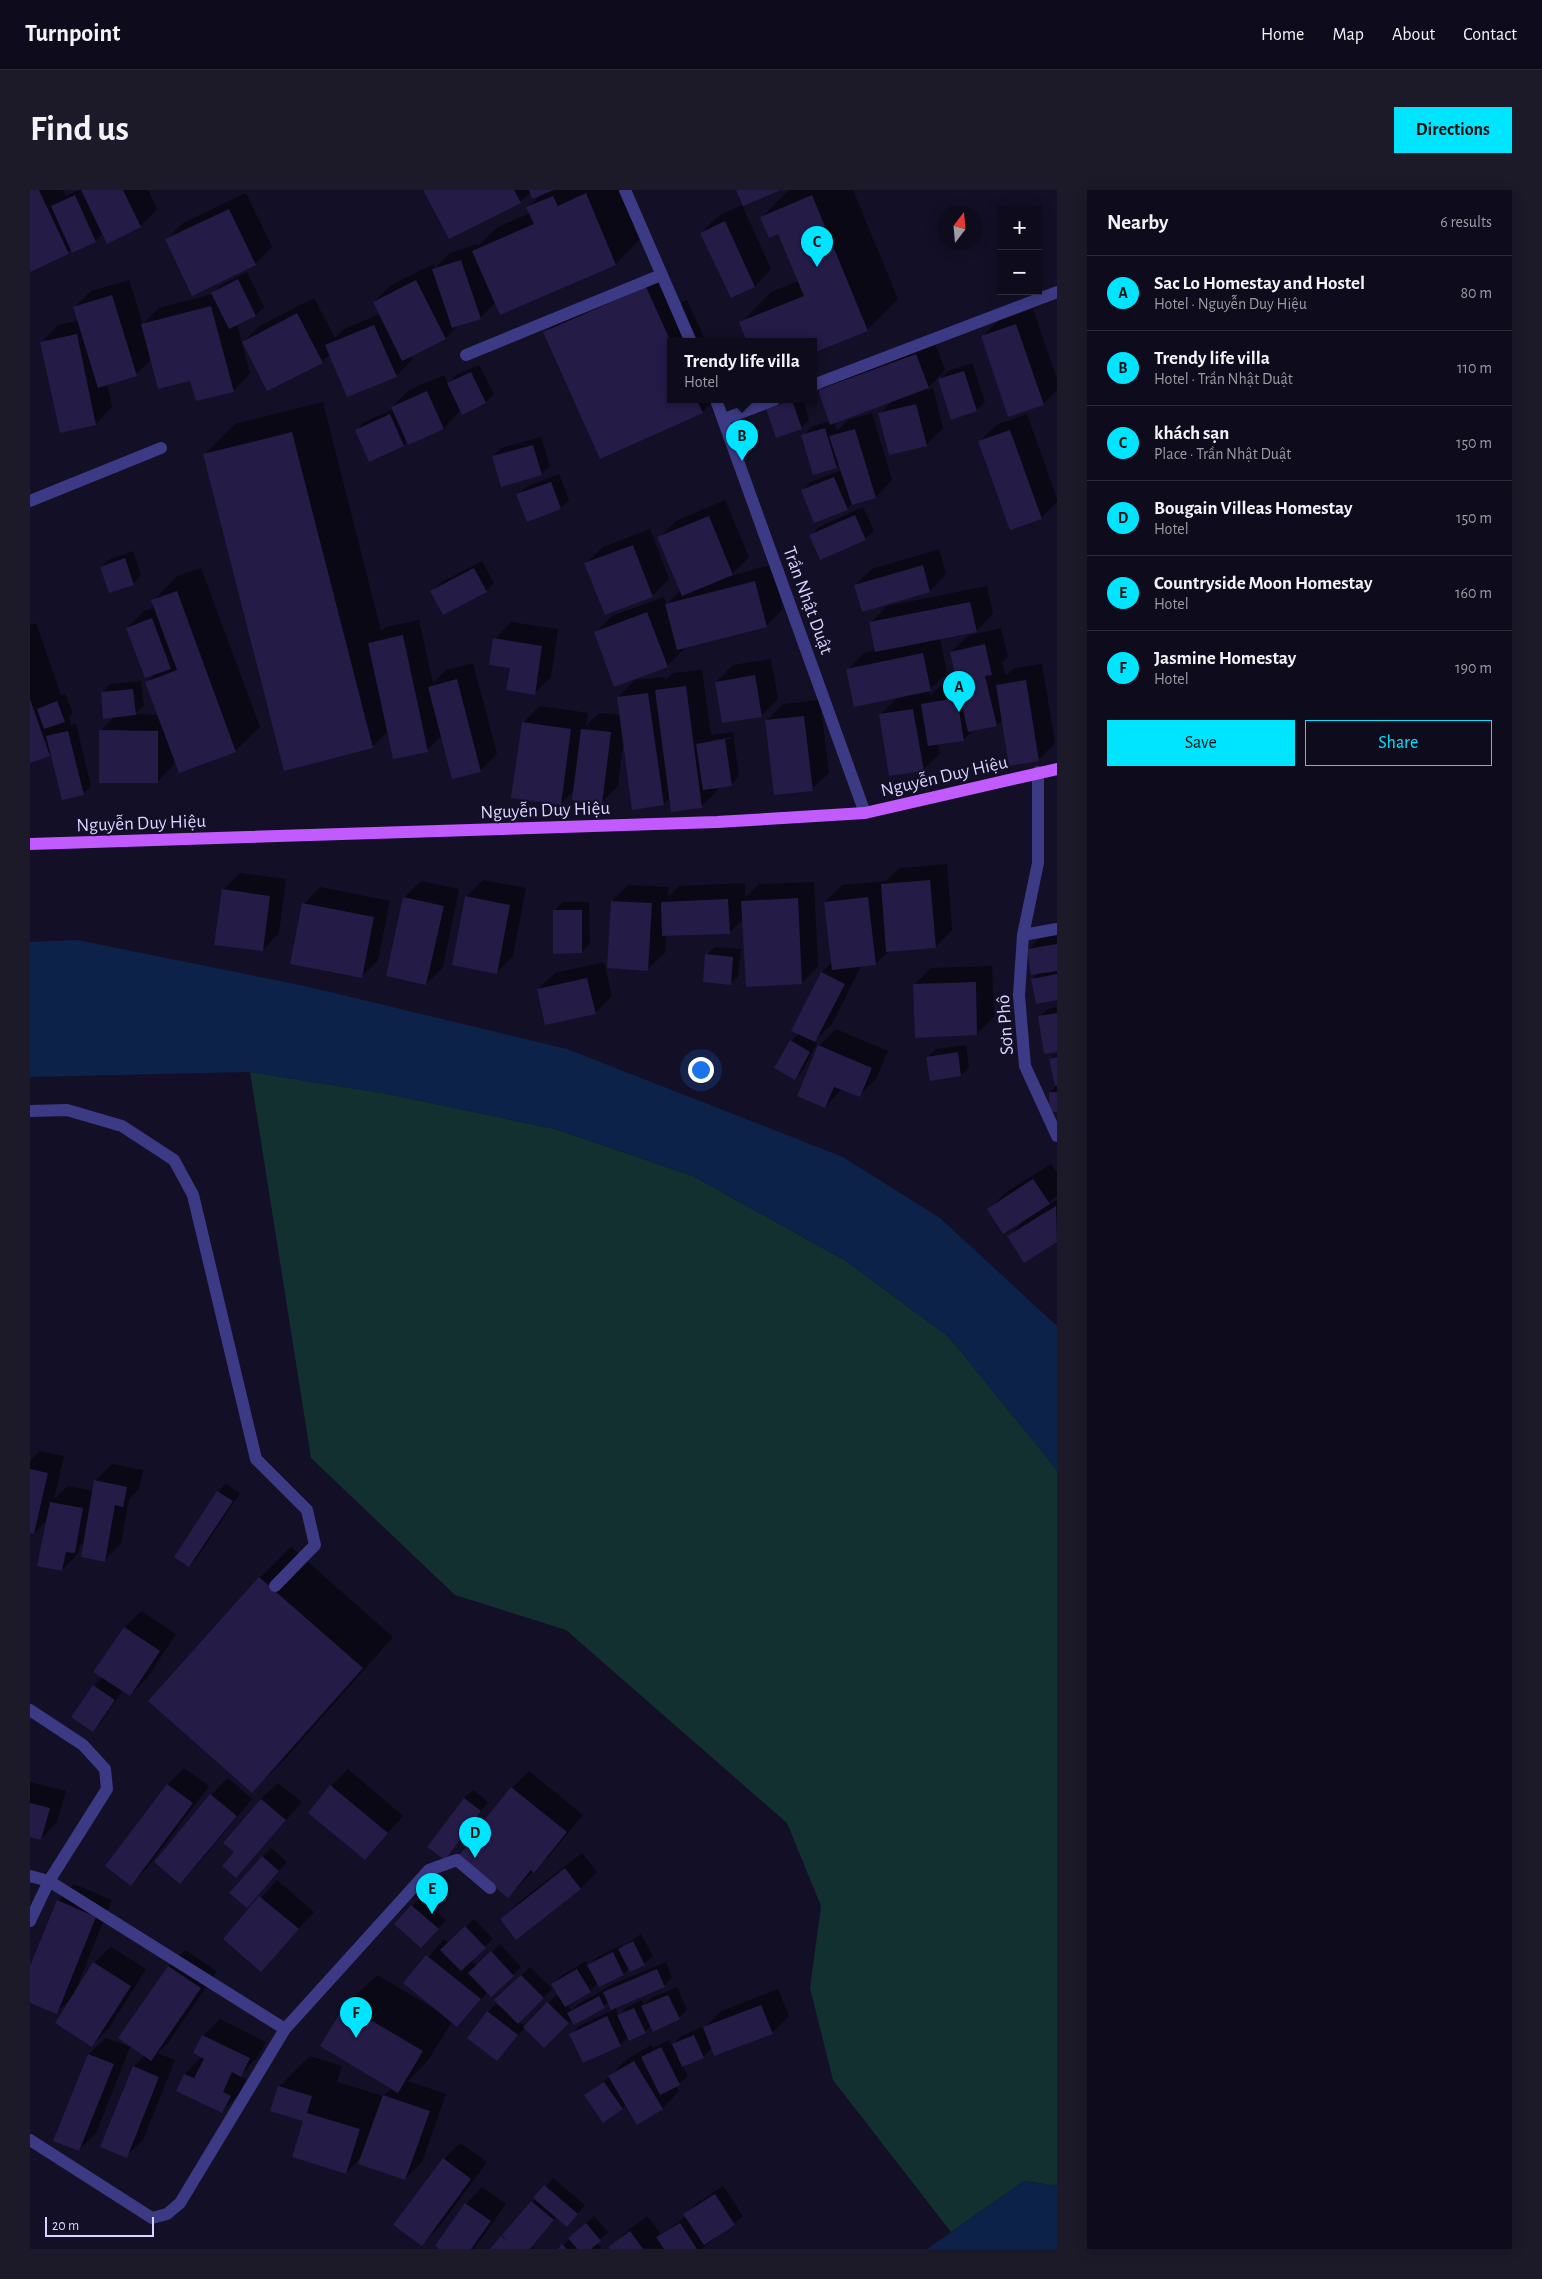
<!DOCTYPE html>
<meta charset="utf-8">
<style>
:root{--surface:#0e0b1c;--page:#1c1929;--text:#f1f3f6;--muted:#9b9ba3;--line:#2e2b3b;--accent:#00e5ff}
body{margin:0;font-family:"Alegreya Sans",sans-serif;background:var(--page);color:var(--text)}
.controls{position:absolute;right:15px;top:15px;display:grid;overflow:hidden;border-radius:0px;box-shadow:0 2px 12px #0003}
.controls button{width:45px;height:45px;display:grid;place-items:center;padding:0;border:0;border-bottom:1px solid var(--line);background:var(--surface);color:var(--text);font:25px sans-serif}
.compass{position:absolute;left:907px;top:15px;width:45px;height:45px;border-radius:50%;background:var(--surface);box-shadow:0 2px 12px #0003;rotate:16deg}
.scale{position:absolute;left:15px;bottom:12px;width:109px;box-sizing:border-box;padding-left:5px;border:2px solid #d9d4ff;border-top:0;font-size:14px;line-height:18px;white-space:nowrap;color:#d9d4ff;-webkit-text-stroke:4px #130f26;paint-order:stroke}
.you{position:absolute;left:670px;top:879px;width:18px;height:18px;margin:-12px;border:4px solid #fff;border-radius:50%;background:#1a73e8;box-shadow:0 0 0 8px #1a73e833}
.badge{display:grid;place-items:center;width:32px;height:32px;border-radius:50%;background:var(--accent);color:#111;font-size:16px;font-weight:700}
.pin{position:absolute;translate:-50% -41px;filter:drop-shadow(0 1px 2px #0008)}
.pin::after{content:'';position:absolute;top:26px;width:18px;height:15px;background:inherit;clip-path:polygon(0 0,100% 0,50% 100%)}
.popup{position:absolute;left:637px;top:148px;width:150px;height:65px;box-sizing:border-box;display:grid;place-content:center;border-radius:0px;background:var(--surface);filter:drop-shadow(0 1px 4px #0005);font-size:16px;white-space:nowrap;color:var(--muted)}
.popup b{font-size:19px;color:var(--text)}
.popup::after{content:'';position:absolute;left:50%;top:100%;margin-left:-10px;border:10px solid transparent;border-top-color:var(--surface)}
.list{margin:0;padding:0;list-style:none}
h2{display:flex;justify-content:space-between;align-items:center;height:65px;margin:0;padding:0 20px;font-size:21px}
h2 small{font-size:16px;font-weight:400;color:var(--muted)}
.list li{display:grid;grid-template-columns:32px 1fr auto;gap:15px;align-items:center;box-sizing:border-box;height:75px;padding:0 20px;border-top:1px solid var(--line)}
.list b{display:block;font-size:19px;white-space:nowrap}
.list p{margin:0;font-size:16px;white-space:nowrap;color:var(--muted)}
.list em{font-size:16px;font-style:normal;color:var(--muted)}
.actions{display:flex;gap:10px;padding:15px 20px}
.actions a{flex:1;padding:11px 0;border:1px solid var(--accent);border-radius:0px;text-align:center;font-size:18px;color:var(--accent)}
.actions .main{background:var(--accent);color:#111}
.map{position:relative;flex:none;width:1027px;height:2059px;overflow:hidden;border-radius:0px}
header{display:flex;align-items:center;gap:30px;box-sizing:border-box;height:70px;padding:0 25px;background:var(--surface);border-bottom:1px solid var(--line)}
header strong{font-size:24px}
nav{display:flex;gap:28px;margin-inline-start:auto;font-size:18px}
.intro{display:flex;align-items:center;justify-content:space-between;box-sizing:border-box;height:120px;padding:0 30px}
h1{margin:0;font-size:35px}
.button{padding:12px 22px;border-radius:0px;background:var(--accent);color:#111;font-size:18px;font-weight:700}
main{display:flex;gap:30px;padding:0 30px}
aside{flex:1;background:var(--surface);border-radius:0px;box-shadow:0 2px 12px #0003}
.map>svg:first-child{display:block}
.green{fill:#12302f}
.water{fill:#0c2248}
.shadow{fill:#0007;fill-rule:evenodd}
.building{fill:#241b47}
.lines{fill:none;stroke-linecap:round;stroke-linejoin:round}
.minor{stroke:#3d3a85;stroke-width:12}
.major{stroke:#c25bff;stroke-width:12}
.labels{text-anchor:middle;stroke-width:4;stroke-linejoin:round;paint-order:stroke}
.street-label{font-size:19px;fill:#d9d4ff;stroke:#130f26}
</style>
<header>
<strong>Turnpoint</strong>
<nav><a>Home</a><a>Map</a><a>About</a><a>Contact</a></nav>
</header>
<div class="intro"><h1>Find us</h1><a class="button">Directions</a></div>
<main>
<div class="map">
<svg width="1027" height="2059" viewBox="0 0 1027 2059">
<rect width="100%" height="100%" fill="#130f26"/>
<!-- green -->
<path class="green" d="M220 882 353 903 525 939 663 986 816 1071 919 1147 1027 1280V1996L994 1991 921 2042 803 1890 780 1798 791 1716 757 1633 536 1440 425 1405 281 1268Z"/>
<!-- water -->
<path class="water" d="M47 750 275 796 537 859 813 967 910 1028 1027 1136V1280L919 1147 816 1071 663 986 525 939 353 903 220 882 0 887V752Z
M994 1991 1027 1996V2059H897Z"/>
<!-- shadow -->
<path class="shadow" d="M0 0H33L36 6 48 0H118L127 19 111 36 78 52 74 43 65 51 42 60 0 80Z
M395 0H589L610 49 586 74 470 123 466 112 450 128 429 134 416 148 381 165 383 169 366 186 300 164 292 172 213 152 230 136 284 108 305 148 314 139 350 124 344 112 361 95 403 74 405 78 420 63 447 54 448 56 468 37 500 23 498 18 511 4 501 2 490 12Z
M708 0H748L712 15 741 79 725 96 702 106 671 43 688 26 714 14Z
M759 0H823L868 109 837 140 783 152H719L711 133 741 102 769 91 749 43 732 27Z
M216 3 242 57 225 74 136 50 153 33Z
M633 81 648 114 657 110 676 152H641V210H685L672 222 571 267 515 143 532 126Z
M217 82 234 117 226 125 207 134 220 184 203 201 161 189 122 169 106 184 77 193 82 217 66 234 12 152 28 135 48 131 44 118 61 101 99 90 113 134 129 118 183 104 191 95Z
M1003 119 1027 189V200L1013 214 952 147 969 130Z
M903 148 915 180 896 200 903 198 913 238 896 255 850 224 863 210 804 232 807 241 818 230 842 223 862 290 846 307 822 314 817 319 772 301 780 292 812 280 810 274 807 277 784 284 773 246 781 237 800 231 789 201 806 184Z
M942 173 955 212 947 220 910 189 918 181Z
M449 175 464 204 456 212 431 220 414 238 378 253 377 251 374 255 339 270 326 241 334 232 363 219 362 217 379 200 414 185 418 194 426 185Z
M749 210H773L779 230 771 238 738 219Z
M293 212 351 441 356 437 389 430 403 493 416 480 443 473 467 564 450 581 412 546 397 560 358 541 342 557 174 265 205 234Z
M997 224 1027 309V312L1011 328 949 252 966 235Z
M511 247 520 276 511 284 463 266 471 258Z
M529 284 539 310 531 318 497 330 488 305 496 297Z
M695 310 719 367 700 386 742 375 753 419 736 436 653 457 654 459 637 476 565 443 582 426 634 407 637 414 651 400 629 348 646 331Z
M833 317 844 341 835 349 781 345 789 337Z
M620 339 639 389 622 406 556 373 573 357Z
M909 359 916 384 900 401 833 420 825 395 842 379Z
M103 361 111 385 103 394 71 377 80 369Z
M452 371 464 393 456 401H402L410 393Z
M171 378 230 537 205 561 144 566V575L127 592 71 541 85 526 72 503 80 494 111 491 114 516 105 524 129 525 117 492 126 483 97 438 114 421 125 417 123 411 147 386Z
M957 396 963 424 946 441 910 448 917 483 899 500 900 506 909 497 928 494 921 462 938 446 971 438 978 467 972 472 976 486 984 478 1012 474 1025 553 1008 570 973 529 967 535 944 540 934 549 908 554 910 563 893 580 850 525 868 507 818 479 834 463 846 460 841 432 857 416Z
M481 432 528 439 521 487 505 503 481 477 465 449Z
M6 433 31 505 35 504 43 523 39 527 41 535 46 534 61 596 53 604 22 563 0 572V435Z
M741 469 748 509 731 526 686 492 703 475Z
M672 480 681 545 703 542 709 586 701 595 687 597 688 600 671 617 641 607 633 614 593 555 588 596 571 613 544 600 531 614 493 533 510 516 558 523 556 536 569 523 590 525 588 507 605 490 635 487V491L643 483ZM701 547V549L681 553V550Z
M790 510 799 583 782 599 736 531 753 514Z
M917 674 922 740 905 757 859 761 845 774 831 776 802 834 784 851 787 853 773 880 765 888 761 851 769 843 763 840 792 782 802 772 795 712 812 695 856 691 869 678Z
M210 683 256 689 249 743 233 760 193 700Z
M453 690 496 698 483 766 467 782 436 707Z
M391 691 429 699 413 777 396 794 358 785 375 707Z
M784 692 788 776 772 793 714 728 700 742 636 745 635 763 618 779 582 711 598 695 639 697 638 707 649 696 715 693V708L729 694Z
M290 697 360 711 348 770 331 787 274 714Z
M533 712H559L560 753 552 762 524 721Z
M1027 741V809L1003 789 1009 783 998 760 1015 743Z
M685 757 711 759 708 786 700 794 677 765Z
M574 772 582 806 565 823 508 799 525 783Z
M962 776 964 827 947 844 884 795 901 778Z
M1027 817V861L1010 827 1018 819Z
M806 839 858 861 846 889 829 906 812 899 795 917 789 856Z
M936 855 939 877 931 885 897 868 906 859Z
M1027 863V921L1020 902 1026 896 1021 869Z
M1021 974 1027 983V1005L1016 1016 1027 1010V1051L994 1071 978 1047 995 1030 959 1020 975 1003Z
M10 1261 34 1266 24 1309 38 1296 64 1301 65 1291 82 1274 113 1280 109 1299 99 1309 91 1353 75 1370 55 1351 50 1356 48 1363 32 1380 18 1329 4 1343 0 1342V1271Z
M196 1294 210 1303 167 1368 159 1376 188 1302Z
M261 1357 363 1447 253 1571 222 1601 120 1511 230 1388Z
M111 1421 146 1444 117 1488 100 1505 93 1500 71 1532 63 1540 64 1496 73 1487 95 1437Z
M154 1578 179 1596 117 1678 101 1694 76 1676 138 1594Z
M318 1579 373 1626 334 1669 301 1596Z
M499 1581 553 1625 520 1665 478 1706 450 1637 482 1598Z
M198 1588 222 1609 167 1675 150 1692 181 1605Z
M0 1592 36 1601 27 1632 11 1649 0 1646Z
M248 1593 272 1612 206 1687V1662L231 1609Z
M443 1600 458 1612 414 1668 434 1608Z
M241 1658 257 1672 225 1708 201 1703Z
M552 1663 567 1682 551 1698 487 1748 472 1729 488 1713Z
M247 1690 284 1722 231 1780 194 1749Z
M44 1694 82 1710 46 1799 64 1773 81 1757 116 1779 79 1838 62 1855 40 1809 27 1822 0 1811V1779L28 1711Z
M390 1708 416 1730 400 1749 382 1716Z
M444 1729 463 1749 440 1771 447 1776 470 1754 491 1777 461 1805 458 1802 427 1835 422 1832 398 1870 378 1891 416 1904 392 1972 375 1989 332 1966 316 1983 249 1897 280 1866 312 1876 307 1892 353 1906 362 1898 291 1856 316 1815 347 1785 403 1818 375 1793 414 1749 419 1753Z
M611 1744 623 1766 614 1774 599 1779 594 1784 570 1796 568 1793 560 1801 536 1815 542 1820 547 1815 583 1794 636 1772 642 1788 634 1796 585 1818 589 1826 597 1817 612 1810 614 1815 621 1808 647 1797 657 1820 649 1828 621 1836 615 1842 598 1847 590 1855 541 1844 549 1836 583 1820 579 1812 544 1833 542 1829 514 1856 495 1837 467 1870 458 1822 466 1814 471 1818 472 1816 466 1810 500 1777 522 1799 489 1832 495 1836 526 1805 530 1809 522 1794 531 1786 556 1771 558 1776 567 1767 592 1755 593 1756Z
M155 1760 187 1781 138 1853 127 1863 145 1870 113 1950 96 1966 104 1877 115 1865 139 1776Z
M748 1799 759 1826 742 1843 682 1858 673 1867 652 1875 658 1886 646 1896 649 1901 633 1918 607 1933 596 1914 592 1918 556 1905 579 1887 596 1870 621 1855 623 1858 639 1850 642 1855 651 1846 672 1837 673 1839 691 1821Z
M190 1829 236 1852 227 1868 210 1886 216 1889 209 1905 192 1921 148 1900 155 1884 172 1867 173 1846Z
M76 1848 100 1857 66 1943 49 1960 25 1950 59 1864Z
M430 1953 457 1972 409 2037 392 2054 414 1969Z
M523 1988 555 2015 545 2027 527 2026 503 2056 504 2059H462Z
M693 1996 713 2026 671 2059 580 2058 597 2041 617 2026 631 2044 657 2026 655 2024 663 2016Z
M452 1997 476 2014 444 2059H412L436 2014Z
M564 2026 578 2042 566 2053 571 2057 570 2059H529Z"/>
<!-- building -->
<path class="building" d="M0 0H9L39 64 0 82Z
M51 0H93L111 37 77 54Z
M393 0H484L491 13 419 49Z
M499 0H524L502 9Z
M706 0H751L713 16Z
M556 3 586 75 470 125 442 61 504 34 496 17 523 6 528 16Z
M45 5 66 52 42 63 21 16Z
M782 5 838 141 783 163V152H717L709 132 774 106 748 44 739 48 730 27Z
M199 19 226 75 162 106 135 49Z
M695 31 725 97 701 108 670 43Z
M431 70 451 129 422 138 402 79Z
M208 89 226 126 199 139 181 103Z
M386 90 416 149 372 171 343 112Z
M616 97 641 152V210H667L673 223 570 269 513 142Z
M82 105 107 186 68 198 43 117Z
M181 116 204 202 166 211 160 191 128 199 111 134Z
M267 123 293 173 237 201 212 152Z
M986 134 1014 215 978 227 951 146Z
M344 135 367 187 317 207 295 155Z
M47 144 66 235 30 243 10 152Z
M886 164 899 198 800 235 788 200Z
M934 181 947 221 921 230 908 189Z
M441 182 456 213 432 225 417 193Z
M397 201 414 239 378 255 361 217Z
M762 210 772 239 746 248 736 219Z
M886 214 897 256 859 265 848 223Z
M360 224 374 256 339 272 325 240Z
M795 238 807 278 783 285 771 245Z
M825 239 846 308 822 315 799 246Z
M980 240 1012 329 980 340 948 251Z
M262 242 343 558 254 581 173 264Z
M503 255 512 285 471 297 462 266Z
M804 287 818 320 784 333 771 300Z
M521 292 531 319 497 332 486 304Z
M825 325 836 350 790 370 779 345Z
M679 326 703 385 652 406 627 347Z
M603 355 623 407 575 425 554 373Z
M95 368 104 395 79 403 70 377Z
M893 375 900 402 832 422 824 395Z
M444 378 457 402 413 425 400 401Z
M725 391 737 437 647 460 635 414Z
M147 401 206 562 149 583 115 492 147 480 121 410Z
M940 412 947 442 845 462 839 432Z
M617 422 638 477 584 497 564 442Z
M122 428 141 479 115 488 96 438Z
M373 445 398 562 363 569 338 453Z
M463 448 512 456 505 505 476 500 480 478 459 475Z
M955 454 962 485 955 486 967 536 938 542 920 462Z
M893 463 901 501 824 517 816 479Z
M725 485 732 527 692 533 685 492Z
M427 489 451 582 422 589 398 497Z
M996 490 1009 571 979 576 966 495Z
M656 496 672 618 641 622 625 500Z
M103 499 106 525 73 529 71 502Z
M618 503 634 615 602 620 587 507Z
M927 508 934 551 898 556 891 514Z
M0 509 20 566 0 573Z
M27 511 35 532 14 539 7 519Z
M883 519 894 581 859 586 849 524Z
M774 526 783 601 744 605 735 530Z
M492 532 541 539 531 615 481 608Z
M551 539 581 542 572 614 542 610Z
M69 540 128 541V593H69Z
M38 541 54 605 32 610 16 546Z
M695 549 702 596 673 600 666 554Z
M900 690 906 758 856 762 851 694Z
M192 699 240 706 233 761 184 755Z
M435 706 480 715 467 784 422 775Z
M373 707 414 716 396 795 356 786Z
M838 707 846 775 802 780 794 712Z
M768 708 772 794 716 797 711 711Z
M698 709 700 744 632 746 631 712Z
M581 711 622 713 618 781 577 778Z
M272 713 344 727 332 788 260 774Z
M523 720H552V763L523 764Z
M1027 754V781L1001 785 997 759Z
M675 764 703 767 701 795 673 792Z
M791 782 815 794 785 852 761 841Z
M1027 784V810L1006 814 1001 789Z
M557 788 566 824 515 835 507 799Z
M946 792 947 845 885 848 883 794Z
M1027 823V862L1014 864 1008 826Z
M760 850 780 862 765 890 744 878Z
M788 855 842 878 830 907 804 897 795 918 767 906Z
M928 862 931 886 900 891 896 867Z
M1027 867V896H1025L1019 869Z
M1019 902H1027V922H1019Z
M1003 989 1020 1014 973 1044 957 1019Z
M1026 1016 1027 1052 994 1073 977 1046Z
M0 1279 18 1283 4 1344 0 1343Z
M64 1290 97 1297 93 1317 85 1315 75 1372 51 1367Z
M187 1301 203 1311 159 1377 144 1367Z
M20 1312 53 1318 45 1363 36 1362 32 1381 7 1376Z
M229 1387 333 1478 222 1603 118 1511Z
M94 1437 130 1461 100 1506 63 1482Z
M63 1495 85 1510 63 1542 41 1527Z
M137 1594 163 1613 101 1696 75 1676Z
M300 1595 358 1643 335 1670 278 1623Z
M481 1597 537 1642 504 1683 501 1680 478 1708 428 1666 451 1640 448 1638Z
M180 1604 207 1626 150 1694 124 1672Z
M434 1608 451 1621 415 1670 397 1657Z
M231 1609 256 1630 206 1688 192 1676 204 1662 193 1653Z
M0 1613 20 1618 11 1650 0 1647Z
M232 1666 249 1681 217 1718 199 1703Z
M535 1678 551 1699 486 1750 470 1729Z
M229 1706 269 1739 231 1782 193 1749Z
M27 1710 66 1727 27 1824 0 1813V1776Z
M381 1715 409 1739 391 1758 364 1734Z
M435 1736 456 1758 431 1781 410 1760Z
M603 1751 615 1775 600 1782 588 1759Z
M461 1761 484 1786 461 1807 438 1783Z
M583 1762 594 1785 569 1797 557 1775Z
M396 1765 451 1809 427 1837 373 1793Z
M63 1772 101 1796 62 1857 25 1833Z
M138 1776 171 1798 121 1871 88 1848Z
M547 1779 561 1802 535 1817 521 1794Z
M627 1779 635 1797 581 1820 573 1802Z
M491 1785 514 1808 488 1834 464 1810Z
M638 1805 650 1829 623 1842 611 1816Z
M569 1806 575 1818 544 1835 537 1823Z
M517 1812 539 1833 514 1858 493 1837Z
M315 1815 393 1861 368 1903 290 1856Z
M731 1815 743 1844 684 1866 673 1837Z
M604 1818 616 1843 599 1851 587 1825Z
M457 1821 488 1845 467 1871 437 1848Z
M577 1826 591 1856 553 1873 539 1844Z
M172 1845 220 1868 211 1887 202 1882 193 1902 201 1906 192 1923 146 1901 154 1884 164 1888 174 1869 163 1863Z
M664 1845 674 1868 652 1877 642 1854Z
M631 1857 650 1895 630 1905 611 1867Z
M58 1864 84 1874 49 1961 23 1951Z
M604 1871 633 1919 607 1935 578 1886Z
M103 1876 129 1887 97 1968 70 1957Z
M574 1892 593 1919 573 1933 554 1905Z
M248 1896 282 1906 277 1923 330 1939 316 1984 262 1967 273 1931 240 1921Z
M353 1905 400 1921 375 1990 328 1974Z
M413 1968 441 1989 392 2056 363 2035Z
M514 1995 548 2024 537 2037 503 2008Z
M685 2004 705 2035 674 2055 653 2024Z
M501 2011 524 2030 500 2059H460L471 2046 477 2050 472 2045Z
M435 2013 461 2031 441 2059H409L405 2056Z
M556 2033 571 2051 561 2059H547L538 2048Z
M650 2033 667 2059H634L626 2047Z
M600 2041 613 2059H580L578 2057Z
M532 2054 537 2059H528Z"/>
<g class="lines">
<!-- minor -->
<path class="minor" d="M595 0 661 152
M436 165 631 85
M783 195 1027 102
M686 210 835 623
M694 229 744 210
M0 311 131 258
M1008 582V673L993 745 989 805 995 876 1027 946
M993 745 1027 739
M0 921 37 920 92 936 144 970 163 1005 226 1269 277 1320 285 1355 245 1396
M0 1520 53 1555 75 1579 77 1599 19 1691 0 1731
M0 1686 19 1691 255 1839
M0 1950 122 2028 137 2024 150 2013 255 1839 399 1680 427 1670 460 1698"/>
<!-- major -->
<path class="major" d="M0 654 687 632 835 623 1027 579"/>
</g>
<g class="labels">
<!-- street labels -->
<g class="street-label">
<text transform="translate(779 410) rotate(70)" y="7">Trần Nhật Duật</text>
<text transform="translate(914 585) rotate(-13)" y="7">Nguyễn Duy Hiệu</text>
<text transform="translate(515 619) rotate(-2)" y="7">Nguyễn Duy Hiệu</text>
<text transform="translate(111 632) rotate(-2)" y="7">Nguyễn Duy Hiệu</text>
<text transform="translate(974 835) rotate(-94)" y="7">Sơn Phô</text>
</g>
</g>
</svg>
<div class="controls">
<button>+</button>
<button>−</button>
</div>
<svg class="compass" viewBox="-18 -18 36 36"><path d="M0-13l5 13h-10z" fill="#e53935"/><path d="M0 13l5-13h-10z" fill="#9b9ba3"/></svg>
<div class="scale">20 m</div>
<div class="you"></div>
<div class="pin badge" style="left:929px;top:522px">A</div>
<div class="pin badge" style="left:712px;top:271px">B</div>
<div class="popup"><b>Trendy life villa</b>Hotel</div>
<div class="pin badge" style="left:787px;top:77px">C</div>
<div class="pin badge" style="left:445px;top:1668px">D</div>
<div class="pin badge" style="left:402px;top:1724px">E</div>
<div class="pin badge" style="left:326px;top:1848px">F</div>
</div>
<aside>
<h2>Nearby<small>6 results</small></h2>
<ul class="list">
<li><span class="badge">A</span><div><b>Sac Lo Homestay and Hostel</b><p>Hotel · Nguyễn Duy Hiệu</p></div><em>80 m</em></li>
<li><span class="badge">B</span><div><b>Trendy life villa</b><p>Hotel · Trần Nhật Duật</p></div><em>110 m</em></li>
<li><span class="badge">C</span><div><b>khách sạn</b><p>Place · Trần Nhật Duật</p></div><em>150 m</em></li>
<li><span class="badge">D</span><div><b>Bougain Villeas Homestay</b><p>Hotel</p></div><em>150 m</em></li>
<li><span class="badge">E</span><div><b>Countryside Moon Homestay</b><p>Hotel</p></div><em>160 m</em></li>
<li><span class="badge">F</span><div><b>Jasmine Homestay</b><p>Hotel</p></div><em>190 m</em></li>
</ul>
<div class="actions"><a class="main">Save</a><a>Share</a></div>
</aside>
</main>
